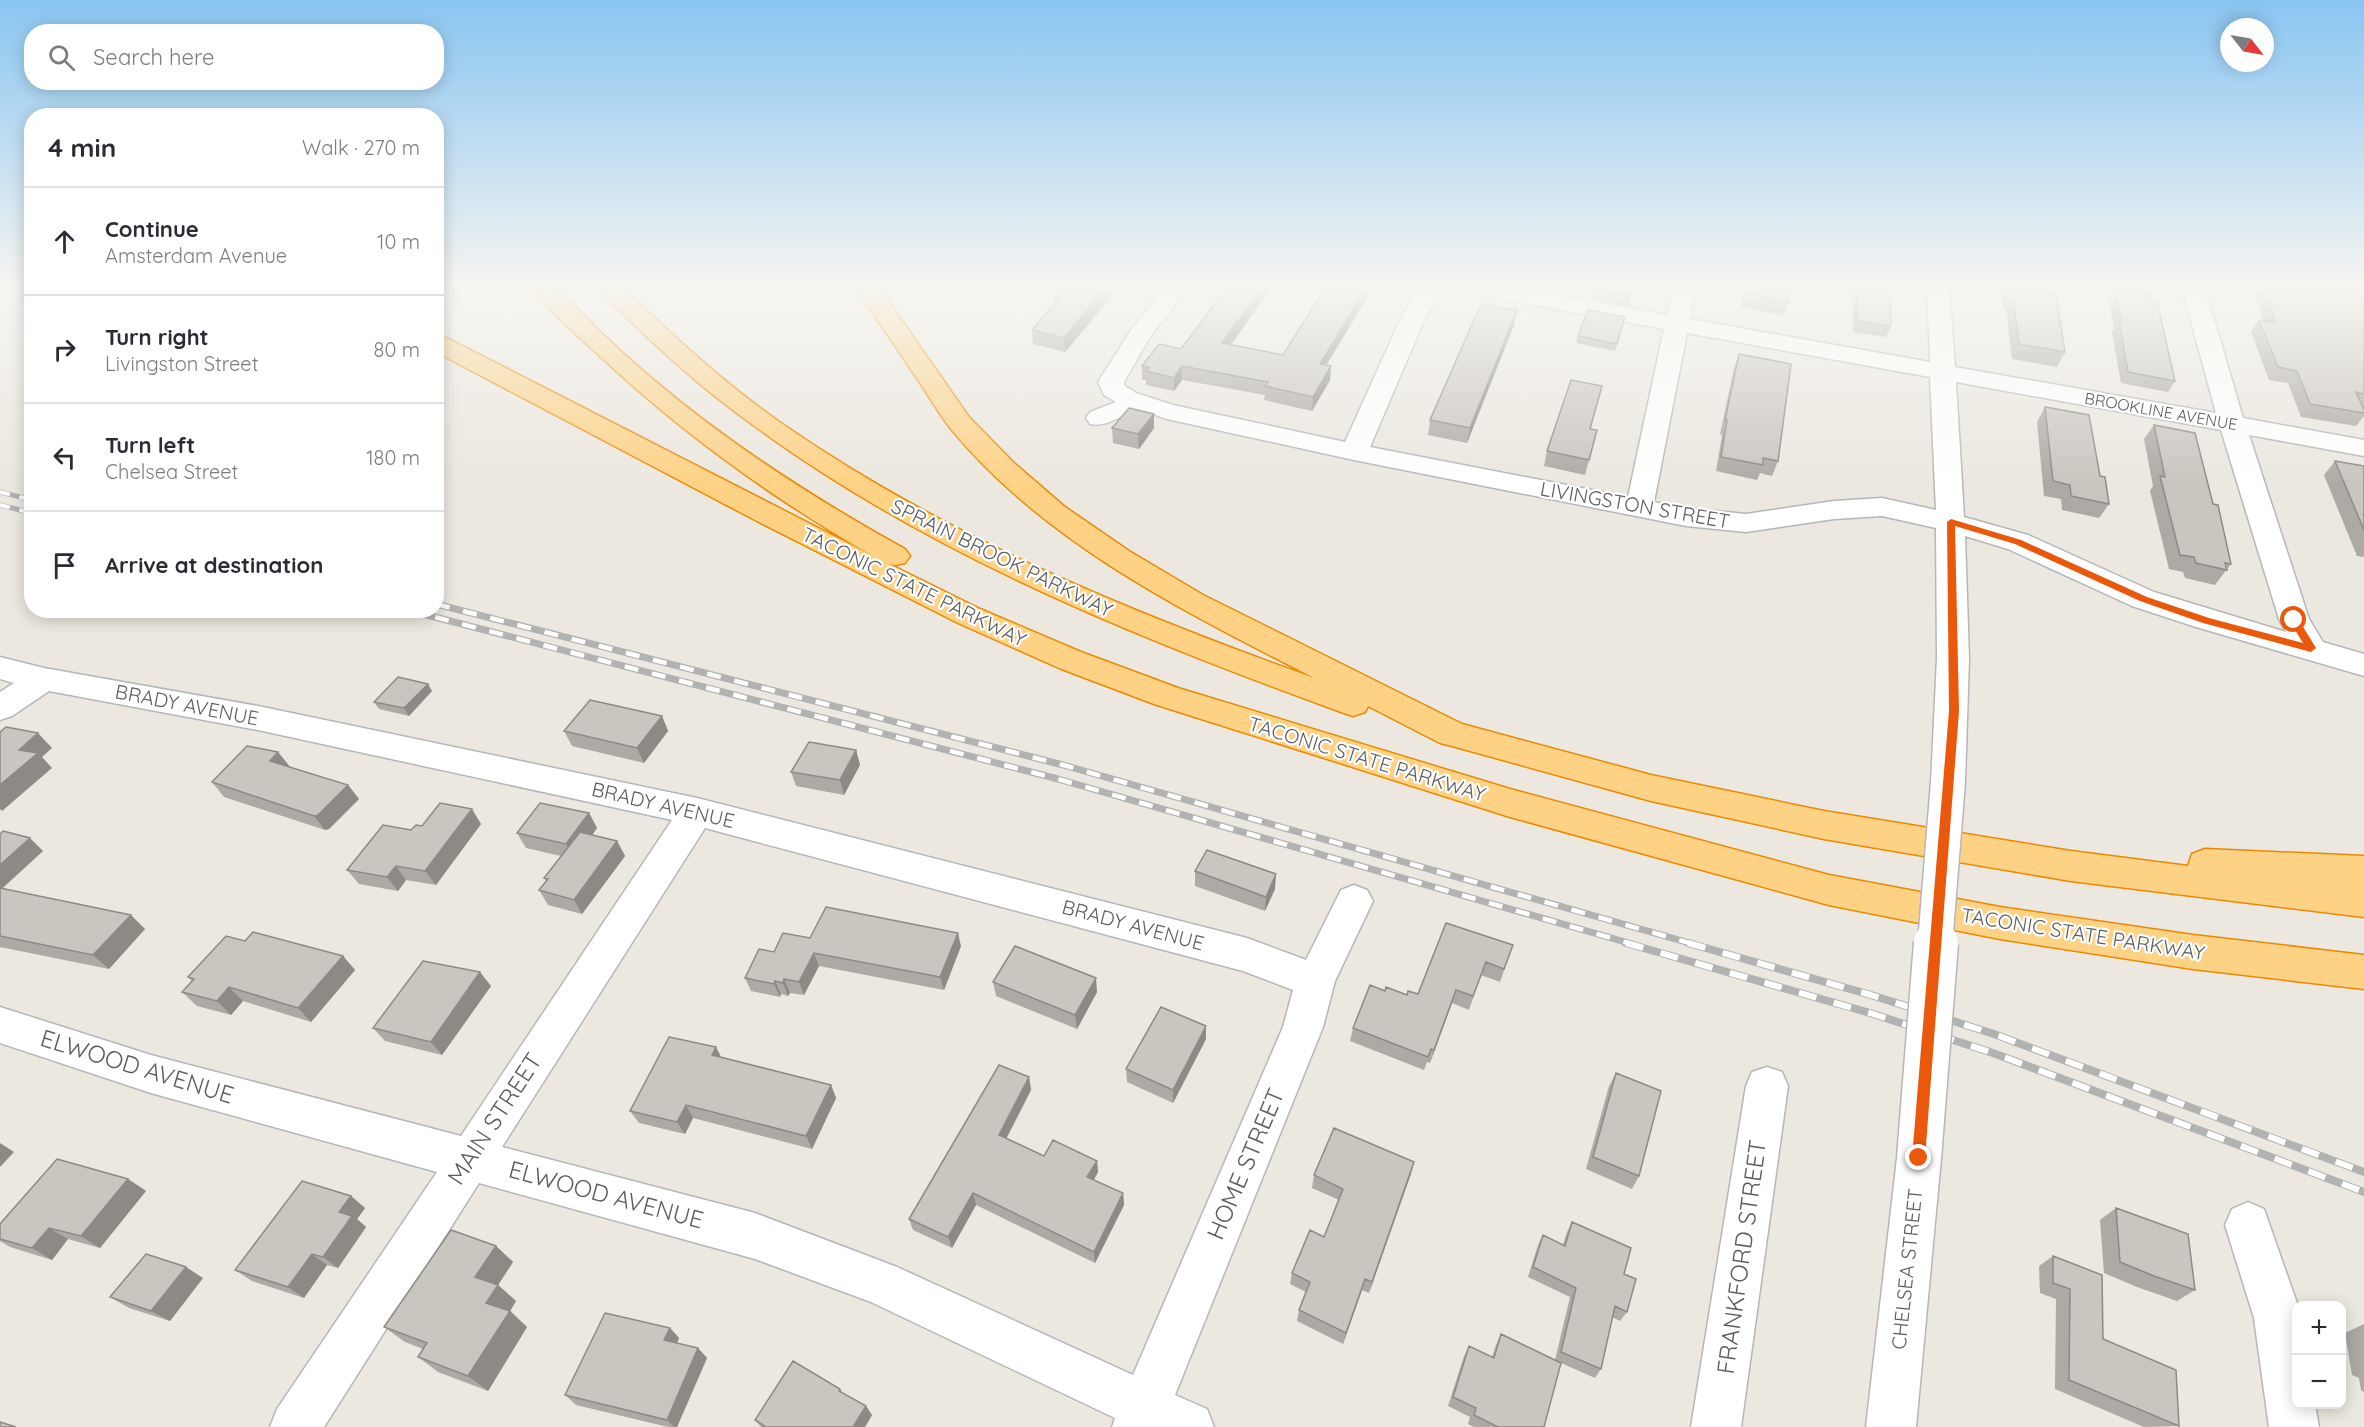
<!DOCTYPE html>
<meta charset="utf-8">
<style>
:root{--surface:#fff;--page:#f7f7f7;--text:#2b2b33;--muted:#7c7c81;--line:#e1e1e2}
body{margin:0;font-family:Quicksand,sans-serif;background:var(--page);color:var(--text)}
.controls{position:absolute;right:18px;bottom:18px;display:grid;overflow:hidden;border-radius:12px;box-shadow:0 3px 15px #0003}
.controls button{width:54px;height:54px;display:grid;place-items:center;padding:0;border:0;border-bottom:2px solid var(--line);background:var(--surface);color:var(--text);font:30px sans-serif}
.compass{position:absolute;left:2220px;top:18px;width:54px;height:54px;border-radius:50%;background:var(--surface);box-shadow:0 3px 15px #0003;rotate:121deg}
.stop{position:absolute;width:18px;height:18px;margin:-14px;border:4px solid #ea580c;border-radius:50%;background:#fff}
.stop.end{background:#ea580c;border-color:#fff;box-shadow:0 2px 6px #0008}
.list{margin:0;padding:0;list-style:none}
h2{display:flex;justify-content:space-between;align-items:center;height:78px;margin:0;padding:0 24px;font-size:26px}
h2 small{font-size:20px;font-weight:400;color:var(--muted)}
.list li{display:grid;grid-template-columns:39px 1fr auto;gap:18px;align-items:center;box-sizing:border-box;height:108px;padding:0 24px;border-top:2px solid var(--line)}
.list b{display:block;font-size:22px;white-space:nowrap}
.list p{margin:0;font-size:20px;white-space:nowrap;color:var(--muted)}
.list em{font-size:20px;font-style:normal;color:var(--muted)}
.icon{flex:none;width:33px;height:33px;fill:none;stroke:currentColor;stroke-width:2;stroke-linecap:round;stroke-linejoin:round}
.map{position:relative;flex:none;width:2364px;height:1427px;overflow:hidden}
.search{position:absolute;background:var(--surface);box-shadow:0 3px 15px #0003;left:24px;top:24px;width:420px;height:66px;display:flex;align-items:center;gap:15px;box-sizing:border-box;padding:0 21px;border-radius:24px;color:var(--muted);font-size:22px}
.panel{position:absolute;background:var(--surface);box-shadow:0 3px 15px #0003;left:24px;top:108px;width:420px;height:510px;border-radius:24px}
.map>svg:first-child{display:block}
.lines{fill:none;stroke-linecap:round;stroke-linejoin:round}
.minor-casing{stroke:#b3b7bb;stroke-width:3}
.highway-casing{stroke:#eb8a00;stroke-width:3}
.minor{fill:#fff;fill-rule:evenodd}
.highway{fill:#fdd285;fill-rule:evenodd}
.rail-far2-casing{stroke:#b1b2b2;stroke-width:5}
.rail-far1-casing{stroke:#b1b2b2;stroke-width:7}
.rail-casing{stroke:#b1b2b2;stroke-width:8}
.rail-far2{stroke:#fff;stroke-width:4;stroke-dasharray:10;stroke-linecap:butt}
.rail-far1{stroke:#fff;stroke-width:4.5;stroke-dasharray:14;stroke-linecap:butt}
.rail{stroke:#fff;stroke-width:6;stroke-dasharray:18;stroke-linecap:butt}
.minor-bridge-far1-casing{stroke:#b3b7bb;stroke-width:37;stroke-linecap:butt}
.minor-bridge-casing{stroke:#b3b7bb;stroke-width:47;stroke-linecap:butt}
.minor-bridge-far1{stroke:#fff;stroke-width:34}
.minor-bridge{stroke:#fff;stroke-width:44}
.wall{fill:#ada9a4}
.shaded-wall{fill:#8d8a86}
.building{fill:#c9c5bf;stroke:#8d8a86;stroke-width:1.5}
.route{fill:#ea580c}
.labels{text-anchor:middle;stroke-width:4.5;stroke-linejoin:round;paint-order:stroke}
.far-street-label{font-size:16px;fill:#595d61;stroke:#fff}
.street-label{font-size:20px;fill:#595d61;stroke:#fff}
.near-street-label{font-size:24px;fill:#595d61;stroke:#fff}
</style>
<div class="map">
<svg width="2364" height="1427" viewBox="0 0 2364 1427">
<rect width="100%" height="100%" fill="#ece8e0"/>
<g class="lines">
<!-- minor casing -->
<g class="minor-casing">
<path id="minor" d="M1168 285H1191L1151 335 1124 382 1125 386 1136 393 1173 405 1345 442 1401 318 1421 285H1444L1425 318 1370 447 1628 497 1664 329 1462 292 1454 290 1451 285H1502L1667 315 1674 285H1696L1690 319 1930 362 1927 285H1949L1955 367 2216 413 2181 285H2204L2243 418 2364 440V456L2249 435 2309 619 2323 642 2364 654V676L2196 627 2132 606 2008 549 1965 536 1969 658 1965 782 1960 791 1948 795 1936 791 1931 782 1937 658 1936 528 1882 516 1834 519 1746 532 1686 526 1354 460 1167 419C1159 417 1147 410 1140 411 1121 412 1110 428 1090 424L1086 418 1090 412 1116 402 1104 395 1098 382 1133 327ZM1687 333 1930 377 1936 510 1882 498 1834 501 1746 514 1686 508 1654 502ZM1956 382 2221 430 2279 619 2286 632 2154 592 2028 535 1964 517Z
M0 657 44 668 258 706 697 798 1247 938 1306 960 1341 890 1354 885 1367 890 1373 901 1335 981 1323 1027 1175 1395 1207 1409 1214 1427H1112L1115 1418 871 1302 755 1259 479 1183 324 1427H270L277 1409 437 1172 151 1093 0 1043V1007L151 1055 461 1136 672 820 258 730 49 691 12 716 0 720V692L14 683 0 679ZM705 828 1243 971 1293 990 1283 1027 1133 1375 897 1267 755 1213 502 1147Z
M1767 1067 1782 1072 1788 1086 1741 1427H1691L1746 1086 1752 1072Z
M1919 1137 1934 1143 1941 1158 1916 1427H1866L1897 1158 1904 1143Z
M2248 1202 2264 1209 2298 1306 2296 1404H2315L2319 1427H2269L2254 1318 2225 1225 2232 1209Z"/>
</g>
<!-- highway casing -->
<g class="highway-casing">
<path id="highway" d="M531 285H555C653 394 778 479 905 549L910 556 905 563 895 565 889 564 980 609 1081 652 1178 688 1510 789 1829 875 2000 907 2193 935 2364 955V989L2193 969 2000 939 1829 905 1510 817 1154 704 1059 668 958 623 755 520 436 352V335L445 337 873 556C775 500 683 434 601 357 577 335 550 312 531 285Z
M595 285H620C670 333 721 381 778 421 941 535 1127 611 1314 678 1184 611 1046 544 951 429 939 414 929 396 918 380 897 348 875 317 854 285H877L969 417 1014 463 1065 507 1129 551 1203 595 1462 724 1651 775 1824 811 2071 851 2188 866 2192 854 2205 849 2364 856V917L2071 881 1824 839 1651 801 1452 746 1440 743 1368 706 1365 712 1353 716 1341 712C1119 631 898 542 711 393 681 369 654 344 627 318 616 307 603 297 595 285Z"/>
</g>
<!-- minor -->
<use href="#minor" class="minor"/>
<!-- highway -->
<use href="#highway" class="highway"/>
<!-- rail-far2 casing -->
<g class="rail-far2-casing">
<path id="rail-far2" d="M0 492 32 500
M0 505 32 513"/>
</g>
<!-- rail-far1 casing -->
<g class="rail-far1-casing">
<path id="rail-far1" d="M436 604 1063 765 1693 944
M408 610 1058 779 1632 944"/>
</g>
<!-- rail casing -->
<g class="rail-casing">
<path id="rail" d="M1626 943 1870 1013 1993 1053 2364 1192
M1688 943 1871 995 1994 1034 2364 1172"/>
</g>
<!-- rail-far2 -->
<use href="#rail-far2" class="rail-far2"/>
<!-- rail-far1 -->
<use href="#rail-far1" class="rail-far1"/>
<!-- rail -->
<use href="#rail" class="rail"/>
<!-- minor-bridge-far1 casing -->
<g class="minor-bridge-far1-casing">
<path id="minor-bridge-far1" d="M1935 944 1948 782"/>
</g>
<!-- minor-bridge casing -->
<g class="minor-bridge-casing">
<path id="minor-bridge" d="M1919 1158 1936 943"/>
</g>
<!-- minor-bridge-far1 -->
<use href="#minor-bridge-far1" class="minor-bridge-far1"/>
<!-- minor-bridge -->
<use href="#minor-bridge" class="minor-bridge"/>
</g>
<!-- wall -->
<path class="wall" d="M1229 285H1273L1231 345 1283 355 1368 285 1367 298 1326 365 1331 366 1330 380 1312 411 1264 400 1265 395 1182 380 1174 391 1146 385V380H1142V366L1181 349Z
M1591 285H1634L1628 306 1592 299 1594 293 1589 292Z
M1744 285H1790L1789 302 1783 316 1741 307Z
M1853 285H1889L1891 326 1886 337 1853 332Z
M2000 285H2041V289L2049 295 2065 352 2057 367 2012 359 2006 311 2002 307Z
M2253 285H2364V408H2363L2364 410V416L2356 426 2301 417 2288 383 2269 380 2251 332 2259 320 2263 321Z
M2114 288 2151 301 2175 381 2168 392 2121 383 2112 332 2114 329 2108 298Z
M1112 296 1065 352 1033 344 1032 330 1056 302 1055 297Z
M1625 317 1615 351 1576 343 1578 336Z
M1514 325 1467 443 1428 435 1430 420Z
M1739 354 1778 461 1772 476 1760 473 1757 480 1716 471 1722 435 1720 434 1734 368Z
M2045 407 2100 476 2109 504 2099 518 2062 510 2061 499 2044 496 2037 422Z
M2154 425 2213 504 2231 564 2215 585 2185 578 2183 572 2169 569 2150 491 2153 486 2144 439Z
M1112 428H1154L1139 449 1113 443Z
M1590 429 1597 430 1585 475 1544 466 1547 451Z
M2335 461 2364 466V557L2357 556 2324 475Z
M432 691 409 716 379 709 374 702Z
M662 716 668 731 644 763 572 746 564 731Z
M856 750 860 765 844 795 796 786 791 772Z
M278 752 290 767 348 785 359 799 329 829 325 830 224 797 212 782Z
M589 813 597 828 592 835 617 841 625 856 582 914 548 905 539 890 546 881 544 878 561 856 526 848 517 833Z
M481 824 436 885 406 880 398 891 359 884 347 870 411 830 422 826Z
M0 834 43 851 3 888 145 929 109 969 0 947Z
M1195 871 1275 889 1265 911 1195 886Z
M810 938 961 946 944 990 819 966 804 995 790 993 788 996 781 994 780 997 751 991 745 978 774 952Z
M245 941 343 956 355 970 311 1022 243 1001 231 1015 197 1006 182 992 192 981 188 977Z
M1513 945 1500 982 1481 975 1469 1010 1452 1003 1430 1063 1427 1062 1424 1070 1350 1041 1353 1028 1385 991 1407 995 1418 994Z
M993 982 1097 992 1077 1029 996 996Z
M491 986 442 1055 385 1041 373 1028Z
M1206 1026V1039L1173 1103 1127 1082 1126 1069Z
M716 1047 721 1057 831 1085 836 1098 812 1149 693 1118 685 1134 639 1123 630 1111Z
M1616 1073 1639 1176 1632 1189 1586 1169 1609 1086Z
M1029 1077 1031 1090 1006 1139 1044 1156 1097 1161 1098 1172 1094 1180 1123 1193 1124 1205 1095 1263 976 1205 952 1248 913 1230 909 1219Z
M1414 1162 1369 1293 1362 1290 1343 1344 1297 1321 1299 1310 1306 1292 1290 1284 1292 1273 1324 1237 1339 1200 1312 1188 1314 1175Z
M128 1179 146 1191 100 1248 68 1239 52 1260 10 1247 0 1241V1224Z
M351 1196 365 1208 357 1219 366 1227 338 1268 327 1265 304 1298 252 1281 235 1270Z
M2116 1208 2195 1290 2177 1301 2137 1287 2104 1273 2100 1220Z
M1572 1222 1624 1274 1627 1312 1620 1321 1612 1317 1601 1369 1595 1378 1561 1363 1544 1427H1474L1468 1424 1470 1417 1448 1406 1464 1356 1469 1346 1492 1357 1496 1345 1501 1334 1555 1360 1570 1297 1528 1277 1538 1245 1543 1235 1563 1245 1567 1232Z
M496 1246 513 1262 498 1285 516 1301 510 1311 527 1327 488 1391 438 1372 418 1357 423 1349 405 1342 384 1327Z
M2053 1256 2103 1339 2179 1426 2144 1427 2055 1389 2056 1299 2040 1293 2039 1266Z
M203 1278 170 1321 129 1308 110 1297Z
M2364 1324V1392L2361 1390 2359 1378 2352 1375 2345 1333Z
M670 1328 679 1338 677 1343 698 1348 707 1358 677 1427H668L576 1405 565 1395Z
M840 1389 843 1393 866 1406 872 1415 865 1427H761L755 1420Z"/>
<!-- shaded-wall -->
<path class="shaded-wall" d="M1108 285H1111L1112 296 1065 352 1064 338Z
M1264 285H1273L1222 357V343Z
M1368 285 1367 298 1319 377 1320 364Z
M1517 310 1514 325 1467 443 1470 428Z
M1182 366V380L1174 391V378Z
M1331 366 1330 380 1312 411 1313 397Z
M1154 414V428L1139 449 1138 434Z
M428 684 432 691 409 716 404 708Z
M662 716 668 731 644 763 637 748Z
M38 733 52 748 42 757 52 768 2 811 0 809V785L19 750Z
M856 750 860 765 844 795 840 780Z
M278 752 290 767 270 761Z
M348 785 359 799 329 829 325 830 314 816Z
M472 809 481 824 436 885 425 871Z
M589 813 597 828 575 859 566 844Z
M30 838 43 851 0 890V865Z
M617 841 625 856 582 914 574 900Z
M396 866 406 880 398 891 387 877Z
M1276 874 1275 889 1265 911 1266 897Z
M131 915 145 929 109 969 93 955Z
M958 933 961 946 944 990 940 977Z
M814 953 819 966 804 995 799 982Z
M343 956 355 970 311 1022 298 1008Z
M480 972 491 986 442 1055 431 1042Z
M1096 978 1097 992 1077 1029 1075 1015Z
M784 979 790 993 788 996 783 983Z
M775 981 781 994 780 997 774 984Z
M229 987 243 1001 231 1015 217 1001Z
M1456 990 1452 1003 1430 1063 1434 1050Z
M1206 1026V1039L1173 1103V1090Z
M716 1047 723 1061 712 1055Z
M1029 1077 1031 1090 1002 1147 999 1135Z
M831 1085 836 1098 812 1149 806 1136Z
M686 1105 693 1118 685 1134 677 1122Z
M0 1143 14 1152 0 1167Z
M1097 1161 1098 1172 1089 1188 1087 1177Z
M1414 1162 1411 1174 1369 1293 1372 1282Z
M128 1179 146 1191 100 1248 81 1236Z
M973 1193 976 1205 952 1248 948 1237Z
M1123 1193 1124 1205 1095 1263 1094 1252Z
M351 1196 365 1208 357 1219 366 1227 338 1268 323 1257 339 1212Z
M49 1228 68 1239 52 1260 32 1248Z
M496 1246 513 1262 498 1285 516 1301 510 1311 527 1327 488 1391 468 1376 486 1303 475 1277Z
M312 1254 327 1265 304 1298 288 1287Z
M186 1267 203 1278 170 1321 151 1311Z
M1365 1279 1362 1290 1343 1344 1346 1333Z
M670 1328 679 1338 674 1351 664 1340Z
M698 1348 707 1358 677 1427H674L667 1420Z
M866 1406 872 1415 865 1427H853Z"/>
<!-- building -->
<path class="building" d="M1065 285H1108L1064 338 1032 330 1060 297H1055Z
M1229 285H1264L1222 343 1283 355 1327 285H1368L1320 364 1331 366 1313 397 1265 386 1268 382 1182 366 1174 378 1146 371 1149 367 1142 366 1159 344 1181 349Z
M1596 285H1634L1631 294 1595 288Z
M1747 285H1790L1789 302 1746 293Z
M1857 285H1889L1891 326 1857 321Z
M2008 285H2041V289L2048 290 2049 295 2056 296 2065 352 2019 344 2013 297 2009 293Z
M2264 285H2364V394L2356 392 2364 410V413L2310 404 2297 371 2278 367 2259 320 2276 323Z
M2114 288 2149 293 2151 301 2157 302 2175 381 2128 372 2119 321 2122 322Z
M1481 304 1517 310 1470 428 1430 420Z
M1588 310 1625 317 1617 344 1578 336Z
M1739 354 1791 364 1778 461 1763 458V465L1721 457 1727 420H1725Z
M1571 380 1602 386 1590 429 1597 430 1589 460 1547 451Z
M2045 407 2089 415 2100 476 2105 477 2109 504 2071 496 2070 485 2053 481Z
M1129 408 1154 414 1138 434 1112 428Z
M2154 425 2195 433 2213 504 2218 505 2231 564 2225 563 2227 570 2196 563 2194 557 2180 555 2160 476 2165 477Z
M2335 461 2364 466V530Z
M398 677 428 684 404 708 374 702Z
M590 700 662 716 637 748 564 731Z
M6 727 38 733 19 750 38 753 0 785V732Z
M809 742 856 750 840 780 791 772Z
M247 746 278 752 270 761 348 785 318 815 314 816 212 782Z
M440 803 472 809 425 871 396 866 387 877 347 870 383 825 411 830 416 825 422 826Z
M540 803 589 813 566 844 517 833Z
M3 831 30 838 0 865V834Z
M580 832 617 841 574 900 539 890 548 879 544 878Z
M1207 850 1276 874 1266 897 1195 871Z
M0 888 131 915 93 955 0 936Z
M826 907 958 933 940 977 814 953 799 982 784 979 783 983 775 981 774 984 745 978 759 949 774 952 783 933 810 938Z
M1446 923 1513 945 1504 969 1486 962 1473 996 1456 990 1434 1050 1431 1049 1428 1057 1353 1028 1370 985 1385 991 1386 987 1407 995 1408 991 1418 994Z
M253 932 343 956 298 1008 229 987 217 1001 182 992 194 979 188 977 226 936 245 941Z
M1015 946 1096 978 1075 1015 993 982Z
M423 961 480 972 431 1042 373 1028Z
M1161 1007 1206 1026 1173 1090 1126 1069Z
M669 1037 716 1047 712 1055 831 1085 806 1136 686 1105 677 1122 630 1111Z
M999 1065 1029 1077 999 1135 1044 1156 1053 1140 1097 1161 1087 1177 1123 1193 1094 1252 973 1193 948 1237 909 1219Z
M1616 1073 1661 1091 1639 1176 1593 1157Z
M1334 1128 1414 1162 1372 1282 1365 1279 1346 1333 1299 1310 1310 1282 1292 1273 1310 1230 1324 1237 1343 1189 1314 1175Z
M57 1159 128 1179 81 1236 49 1228 32 1248 0 1239V1224Z
M302 1181 351 1196 339 1212 352 1216 323 1257 312 1254 288 1287 235 1270Z
M2116 1208 2188 1234 2195 1290 2154 1276 2120 1262Z
M1572 1222 1631 1248 1624 1274 1636 1279 1627 1312 1615 1306 1601 1369 1561 1352 1576 1288 1533 1267 1543 1235 1565 1246Z
M451 1230 496 1246 475 1277 498 1285 486 1303 510 1311 468 1376 418 1357 427 1343 384 1327Z
M146 1254 186 1267 151 1311 110 1297Z
M2053 1256 2102 1275 2103 1339 2176 1370 2179 1426 2069 1380 2070 1289 2053 1283Z
M605 1313 670 1328 664 1340 698 1348 667 1420 565 1395Z
M1501 1334 1561 1363 1544 1427H1498L1474 1415 1476 1408 1453 1397 1469 1346 1494 1358Z
M793 1361 840 1389 839 1391 866 1406 853 1427H766L755 1420Z
M0 1422 16 1427H0Z"/>
<!-- sky -->
<linearGradient id="sky" x2="0" y2="1"><stop stop-color="#89c5f1"/><stop offset="0.59" stop-color="#f6f5f1"/><stop offset="1" stop-color="#f6f5f1" stop-opacity="0"/></linearGradient>
<rect width="2364" height="485" fill="url(#sky)"/>
<!-- route -->
<path class="route" d="M1951 519 2021 540 2147 597 2209 618 2303 643 2289 620 2297 617 2316 648 2311 652 2203 623 2140 601 2015 544 1955 526 1959 711 1925 1158 1923 1162 1919 1164 1914 1162 1912 1158 1949 711 1947 522Z"/>
<g class="labels">
<!-- far-street labels -->
<g class="far-street-label">
<text transform="translate(2161 411) rotate(10)" y="6">BROOKLINE AVENUE</text>
</g>
<!-- street labels -->
<g class="street-label">
<text transform="translate(1635 505) rotate(10)" y="7">LIVINGSTON STREET</text>
<text transform="translate(1002 558) rotate(26)" y="7">SPRAIN BROOK PARKWAY</text>
<text transform="translate(914 587) rotate(26)" y="7">TACONIC STATE PARKWAY</text>
<text transform="translate(187 705) rotate(11)" y="7">BRADY AVENUE</text>
<text transform="translate(1367 759) rotate(17)" y="7">TACONIC STATE PARKWAY</text>
<text transform="translate(663 805) rotate(13)" y="7">BRADY AVENUE</text>
<text transform="translate(1133 925) rotate(15)" y="7">BRADY AVENUE</text>
<text transform="translate(2083 934) rotate(9)" y="7">TACONIC STATE PARKWAY</text>
<text transform="translate(1907 1269) rotate(-84)" y="7">CHELSEA STREET</text>
</g>
<!-- near-street labels -->
<g class="near-street-label">
<text transform="translate(137 1067) rotate(17)" y="8">ELWOOD AVENUE</text>
<text transform="translate(495 1119) rotate(-57)" y="8">MAIN STREET</text>
<text transform="translate(1246 1164) rotate(-67)" y="8">HOME STREET</text>
<text transform="translate(606 1195) rotate(15)" y="8">ELWOOD AVENUE</text>
<text transform="translate(1742 1257) rotate(-82)" y="8">FRANKFORD STREET</text>
</g>
</g>
</svg>
<div class="controls">
<button>+</button>
<button>−</button>
</div>
<svg class="compass" viewBox="-18 -18 36 36"><path d="M0-13l5 13h-10z" fill="#e53935"/><path d="M0 13l5-13h-10z" fill="#7c7c81"/></svg>
<div class="stop" style="left:2294px;top:620px"></div>
<div class="stop end" style="left:1919px;top:1158px"></div>
<div class="search"><svg class="icon" aria-label="search" viewBox="0 0 24 24"><circle cx="10" cy="10" r="6"/><path d="M15 15l6 6"/></svg>Search here</div>
<section class="panel">
<h2>4 min<small>Walk · 270 m</small></h2>
<ul class="list">
<li><svg class="icon" aria-label="ahead" viewBox="0 0 24 24"><path d="M12 20V5M6 11l6-6 6 6"/></svg><div><b>Continue</b><p>Amsterdam Avenue</p></div><em>10 m</em></li>
<li><svg class="icon" aria-label="right" viewBox="0 0 24 24"><path d="M7 20v-9h11M14 6l5 5-5 5"/></svg><div><b>Turn right</b><p>Livingston Street</p></div><em>80 m</em></li>
<li><svg class="icon" aria-label="left" viewBox="0 0 24 24"><path d="M17 20v-9H6M10 6l-5 5 5 5"/></svg><div><b>Turn left</b><p>Chelsea Street</p></div><em>180 m</em></li>
<li><svg class="icon" aria-label="arrive" viewBox="0 0 24 24"><path d="M6 21V4h12l-3 4 3 4H6"/></svg><div><b>Arrive at destination</b></div></li>
</ul>
</section>
</div>
